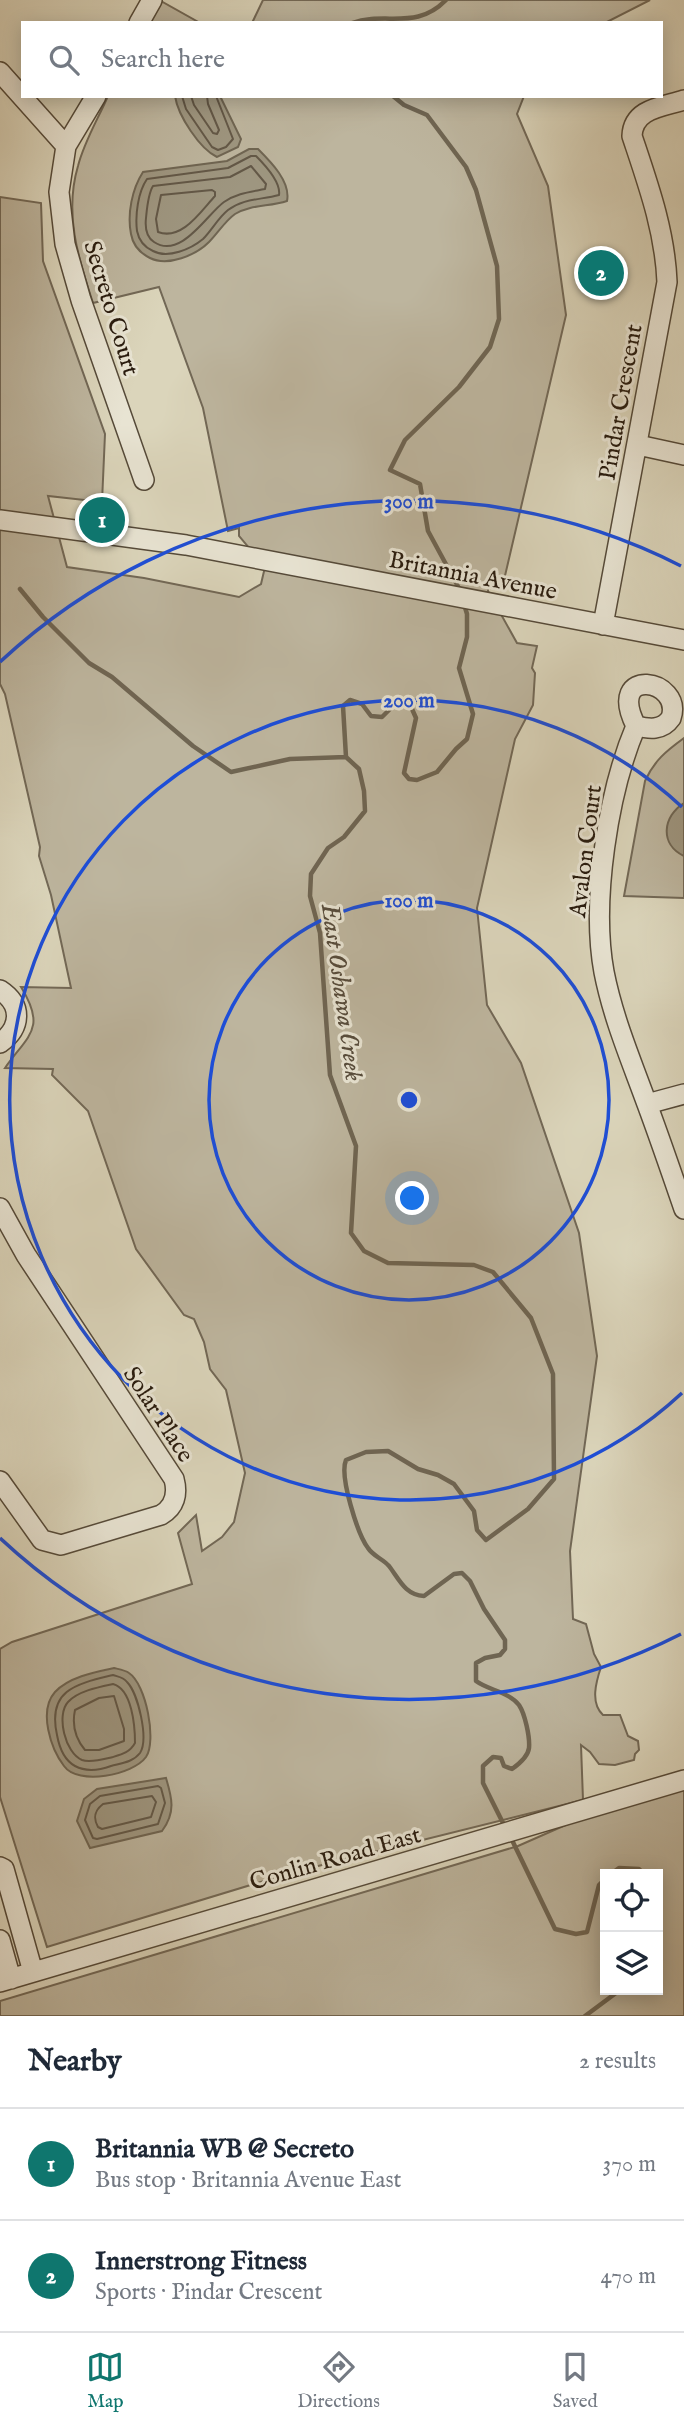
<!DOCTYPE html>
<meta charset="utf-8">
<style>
:root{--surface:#fff;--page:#f6f6f7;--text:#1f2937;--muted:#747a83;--line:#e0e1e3;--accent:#0f766e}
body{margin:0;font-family:"IM FELL English",serif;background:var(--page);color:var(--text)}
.controls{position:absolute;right:21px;bottom:21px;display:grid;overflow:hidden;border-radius:0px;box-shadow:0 4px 18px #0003}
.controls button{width:63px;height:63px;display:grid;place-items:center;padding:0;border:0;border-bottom:2px solid var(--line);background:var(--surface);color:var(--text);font:35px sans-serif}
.you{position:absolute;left:413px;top:1199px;width:24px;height:24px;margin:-18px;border:5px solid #fff;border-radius:50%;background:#1a73e8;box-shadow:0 0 0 10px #1a73e833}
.badge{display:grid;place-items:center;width:46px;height:46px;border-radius:50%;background:var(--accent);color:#fff;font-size:23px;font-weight:700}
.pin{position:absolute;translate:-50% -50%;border:4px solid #fff;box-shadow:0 2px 7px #0006}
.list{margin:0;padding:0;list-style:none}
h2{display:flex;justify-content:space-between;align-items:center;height:91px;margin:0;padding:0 28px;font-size:30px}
h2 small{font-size:23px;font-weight:400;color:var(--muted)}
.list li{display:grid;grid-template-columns:46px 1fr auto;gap:21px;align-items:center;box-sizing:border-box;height:112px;padding:0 28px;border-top:2px solid var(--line)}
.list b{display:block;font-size:26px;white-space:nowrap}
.list p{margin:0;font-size:23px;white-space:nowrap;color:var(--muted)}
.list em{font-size:23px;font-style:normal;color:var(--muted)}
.icon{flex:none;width:38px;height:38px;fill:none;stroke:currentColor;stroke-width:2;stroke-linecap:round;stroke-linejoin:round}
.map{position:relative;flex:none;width:684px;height:2016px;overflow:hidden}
.search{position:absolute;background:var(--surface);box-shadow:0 4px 18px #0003;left:21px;right:21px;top:21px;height:77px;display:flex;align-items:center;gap:18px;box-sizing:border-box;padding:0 24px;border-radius:0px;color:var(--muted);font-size:26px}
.sheet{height:315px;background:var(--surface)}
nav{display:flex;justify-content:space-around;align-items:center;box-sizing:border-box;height:98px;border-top:2px solid var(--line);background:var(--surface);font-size:19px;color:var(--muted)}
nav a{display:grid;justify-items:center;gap:4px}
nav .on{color:var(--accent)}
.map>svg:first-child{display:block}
.green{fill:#bdb59e;stroke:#726856;stroke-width:2;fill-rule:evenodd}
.water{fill:#9e9680;stroke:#6f6552;stroke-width:2}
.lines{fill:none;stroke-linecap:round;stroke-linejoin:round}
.shore{stroke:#635847;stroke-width:2}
.stream{stroke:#6f6552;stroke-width:4.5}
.minor-casing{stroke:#554a39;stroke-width:22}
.minor{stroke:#e8e4d3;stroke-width:19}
.ring{fill:none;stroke:#1d4ed8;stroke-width:3.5}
.labels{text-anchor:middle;stroke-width:6;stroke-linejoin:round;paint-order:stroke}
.street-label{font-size:24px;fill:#281b0e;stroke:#e8e4d3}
.water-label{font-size:26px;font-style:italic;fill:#574c3c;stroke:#e8e4d3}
.centre{fill:#1d4ed8;stroke:#e8e4d3;stroke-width:3.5}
.ring-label{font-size:21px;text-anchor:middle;font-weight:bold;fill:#1d4ed8;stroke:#e8e4d3;stroke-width:6;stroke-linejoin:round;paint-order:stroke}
</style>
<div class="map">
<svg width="684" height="2016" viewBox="0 0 684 2016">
<rect width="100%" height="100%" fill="#dbd5bb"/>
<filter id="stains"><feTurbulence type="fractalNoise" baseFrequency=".00286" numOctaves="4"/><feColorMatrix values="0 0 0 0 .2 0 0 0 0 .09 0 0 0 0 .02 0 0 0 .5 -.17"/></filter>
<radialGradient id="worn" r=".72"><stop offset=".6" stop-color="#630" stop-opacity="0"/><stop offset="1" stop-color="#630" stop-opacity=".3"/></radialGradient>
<!-- green -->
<path class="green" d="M159 0 200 23H147Z
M263 0H650L605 23H252Z
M108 96H524L517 114 548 186 566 315 504 580 488 578V591L517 643 537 646 532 668 535 673 533 705 515 739 477 908 487 1005 521 1063 579 1233 597 1356 570 1551 573 1619 586 1624 594 1654 601 1667C596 1682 590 1703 603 1715H620L628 1736 638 1741 639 1750 635 1754 634 1760 615 1765 599 1764 590 1752 581 1745 583 1800 290 1873 47 1947 0 1797V1649L12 1642 192 1584 178 1533 196 1515 202 1551 222 1537 234 1522 245 1473 226 1390 210 1369 204 1342 194 1319 184 1315 136 1249 88 1111 52 1075 53 1069 5 1068C28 1035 47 1029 21 987L71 988 51 895 39 856 40 847 5 694 0 684V197L41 203 43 261 105 434 102 502 48 496 67 567 144 578 239 597 261 584 265 567 239 536V528L228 531 203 408 159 287 93 303C78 258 64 213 78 166 84 142 98 119 108 96Z
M684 738V898L624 896 645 781C654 761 666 751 684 738Z
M684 1781V2016H0V2001L518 1846 611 1805ZM605 1874H658V1990H605Z"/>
<!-- water -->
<path class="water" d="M175 96H220L241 139 238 147 217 157C200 149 178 116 175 96Z
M249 149H258C271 162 291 182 287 201 269 207 252 204 235 214 225 221 218 233 209 242 196 255 168 267 150 258 140 253 133 246 131 234 127 214 132 189 143 172L227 161Z
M684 803V856C659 844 663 816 684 803Z
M114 1668C118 1669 125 1670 129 1673 146 1684 157 1741 146 1757 133 1775 78 1786 64 1766 51 1749 38 1711 55 1692 69 1677 95 1672 114 1668Z
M166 1778C172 1798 176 1812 162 1831L90 1848 77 1821 84 1799 97 1789Z"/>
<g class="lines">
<!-- shore -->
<path class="shore" d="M182 96 186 109 212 147 218 150 226 147 233 139 216 96
M191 96 194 105 213 133 217 134 219 130 208 104 207 96
M251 156H256C265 165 281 183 279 195 261 200 244 198 228 210 218 218 212 230 203 239 191 249 168 259 153 251 144 247 139 241 137 231 135 215 138 192 147 179L228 168Z
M251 166 266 184 265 189C250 192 237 193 224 202 207 214 181 260 154 242 146 237 145 227 146 218 147 208 148 194 153 186L230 177Z
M212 190 215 192V196C201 211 182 241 158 232L156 219 161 195Z
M113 1675C119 1677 123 1677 127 1682 138 1693 149 1739 140 1753 133 1762 122 1763 111 1766 100 1770 86 1772 75 1766 64 1760 59 1746 57 1735 47 1690 76 1684 113 1675Z
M113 1684C132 1689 135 1726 135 1743 130 1752 123 1754 113 1757 104 1759 91 1763 82 1760 65 1753 56 1715 68 1702 78 1691 99 1687 113 1684Z
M114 1696 124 1729V1741L99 1750H85C75 1738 72 1724 75 1710L99 1698Z
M158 1786 161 1788 165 1803 158 1824 97 1839 93 1838 85 1820 90 1804 100 1796Z
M152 1796 156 1802 151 1817 102 1829 98 1827C93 1818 94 1811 103 1804Z"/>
<!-- stream -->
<path class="stream" d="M352 23C386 11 416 31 446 0
M393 96 404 105 427 115 466 167 476 190 497 266 499 319 490 347 459 387 405 440 390 470 420 484 428 531 461 592
M20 589 43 617 89 663 112 677 193 746 231 772 290 759 346 757
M464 604 467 614V637L459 668 473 714 467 739 456 749 437 772 417 780 409 779 404 773 416 718 412 709 405 703 392 707 382 717 371 716 362 704 350 700 343 706 346 757 359 769 364 791 365 811 344 837 328 848 311 874 310 896 320 933 330 1075 356 1146 351 1233 364 1251 388 1263 474 1265 493 1272 531 1318 553 1374 554 1479 528 1509 486 1540 477 1530 474 1511 454 1484 438 1475 418 1469 388 1451 366 1452 346 1460C339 1476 358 1535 368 1548 373 1556 383 1559 389 1566 399 1579 405 1595 424 1596L454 1574 462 1573 470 1581 484 1609 505 1640V1649L500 1655 485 1658 476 1663V1681C488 1690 509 1692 519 1705 525 1714 530 1737 529 1748 528 1757 519 1764 512 1769L504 1766 501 1758 493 1757 483 1766V1783L505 1827
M511 1838 555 1929 576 1934 587 1932 599 1885 605 1879
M611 1874 619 1868 639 1869 644 1874
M658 1935V1937
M585 2016 620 1990"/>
<!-- minor casing -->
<g class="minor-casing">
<path id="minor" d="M139 23 152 0
M0 72 66 146
M96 96 66 146 59 192 65 244 81 300 144 480
M638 445 684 455
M0 520 186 545 684 640
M603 625 667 282C665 231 648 184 632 136 633 108 663 107 684 100
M636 726C649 729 662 731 671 718 684 679 605 665 636 726 608 792 591 901 604 972 613 1018 631 1060 647 1104 660 1139 672 1174 684 1209
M0 990C23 1005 21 1028 0 1043
M647 1104 684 1094
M0 1208 26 1255 174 1479C178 1494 175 1507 161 1515L61 1545 42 1540 0 1481
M0 1867 4 1869 33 1972
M0 1940 11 1979
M0 1982 684 1780"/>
</g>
<!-- minor -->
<use href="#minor" class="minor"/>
</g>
<!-- distance rings -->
<g class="ring">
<circle cx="409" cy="1100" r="200"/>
<path d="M682 1393A400 400 0 1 1 682 807"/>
<path d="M681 1634A599 599 0 0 1 0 1538M0 662A599 599 0 0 1 681 566"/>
</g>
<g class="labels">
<!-- street labels -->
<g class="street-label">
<text transform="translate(112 308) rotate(73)" y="8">Secreto Court</text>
<text transform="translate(620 402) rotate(-80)" y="8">Pindar Crescent</text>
<text transform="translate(473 575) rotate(11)" y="8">Britannia Avenue</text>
<text transform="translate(585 851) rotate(-83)" y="8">Avalon Court</text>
<text transform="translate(159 1414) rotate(57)" y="8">Solar Place</text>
<text transform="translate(335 1858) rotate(-16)" y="8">Conlin Road East</text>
</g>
<!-- water labels -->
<g class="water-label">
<text transform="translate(343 992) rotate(82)" y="9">East Oshawa Creek</text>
</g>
</g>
<circle cx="409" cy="1100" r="10" class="centre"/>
<g class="ring-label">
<text x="409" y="508">300 m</text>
<text x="409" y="707">200 m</text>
<text x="409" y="907">100 m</text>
</g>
<rect width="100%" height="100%" filter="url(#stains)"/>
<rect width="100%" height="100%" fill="url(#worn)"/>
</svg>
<div class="controls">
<button><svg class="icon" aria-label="locate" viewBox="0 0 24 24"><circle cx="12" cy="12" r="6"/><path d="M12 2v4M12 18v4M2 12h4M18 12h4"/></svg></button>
<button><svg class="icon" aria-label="layers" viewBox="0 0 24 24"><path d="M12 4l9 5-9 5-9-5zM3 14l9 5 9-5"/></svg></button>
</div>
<div class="you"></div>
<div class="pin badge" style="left:102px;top:520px">1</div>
<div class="pin badge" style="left:601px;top:273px">2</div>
<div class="search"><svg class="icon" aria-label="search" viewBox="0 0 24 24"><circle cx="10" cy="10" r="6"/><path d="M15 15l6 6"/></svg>Search here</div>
</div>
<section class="sheet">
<h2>Nearby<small>2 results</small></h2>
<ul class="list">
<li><span class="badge">1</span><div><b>Britannia WB @ Secreto</b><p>Bus stop · Britannia Avenue East</p></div><em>370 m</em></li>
<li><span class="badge">2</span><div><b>Innerstrong Fitness</b><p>Sports · Pindar Crescent</p></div><em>470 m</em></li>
</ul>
</section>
<nav>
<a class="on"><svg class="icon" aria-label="map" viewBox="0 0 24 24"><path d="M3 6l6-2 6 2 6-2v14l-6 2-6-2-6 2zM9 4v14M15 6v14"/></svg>Map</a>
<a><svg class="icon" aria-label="directions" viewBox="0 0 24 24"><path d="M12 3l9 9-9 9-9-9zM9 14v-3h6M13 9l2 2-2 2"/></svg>Directions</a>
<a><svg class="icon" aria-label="saved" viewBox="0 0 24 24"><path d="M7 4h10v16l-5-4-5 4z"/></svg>Saved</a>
</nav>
